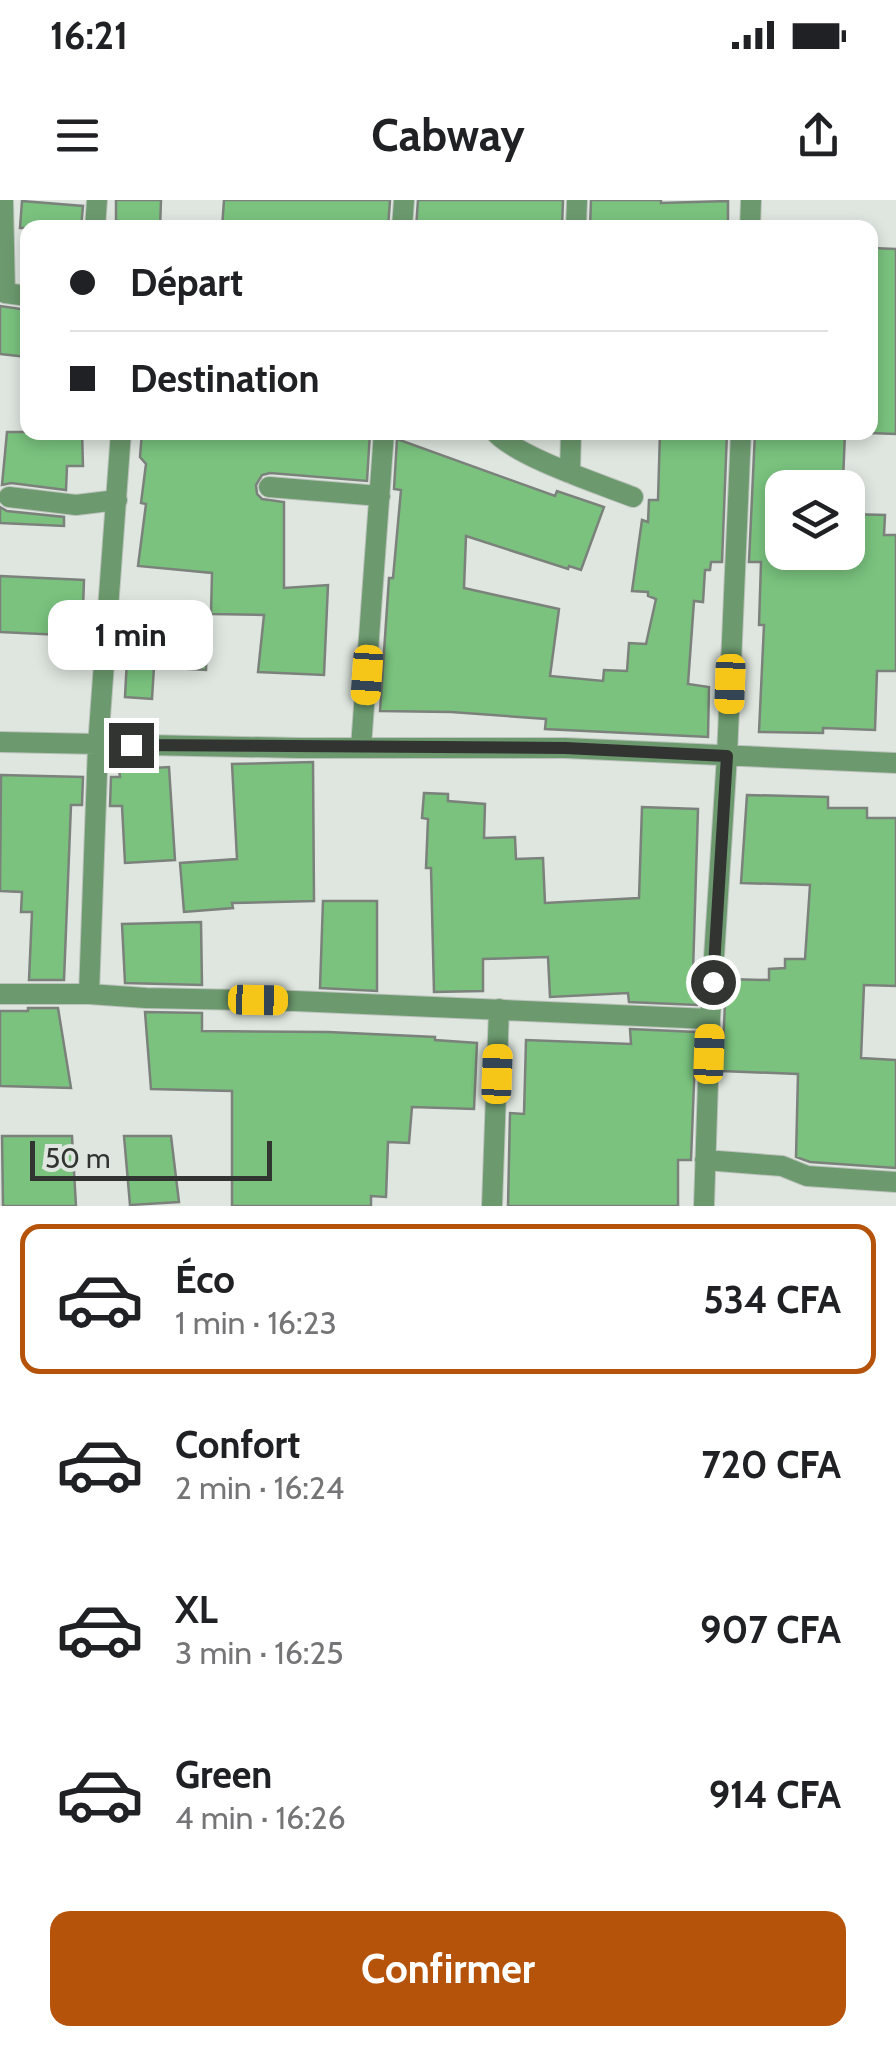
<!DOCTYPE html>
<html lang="fr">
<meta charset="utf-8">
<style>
:root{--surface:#fff;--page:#f6f6f6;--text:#202124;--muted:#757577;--line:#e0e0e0;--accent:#b45309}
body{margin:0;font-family:Cabin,sans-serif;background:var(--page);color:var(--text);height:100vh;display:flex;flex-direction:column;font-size:38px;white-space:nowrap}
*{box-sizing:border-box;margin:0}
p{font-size:32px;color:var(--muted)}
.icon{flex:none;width:55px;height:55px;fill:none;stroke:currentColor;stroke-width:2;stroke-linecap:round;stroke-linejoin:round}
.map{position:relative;height:1006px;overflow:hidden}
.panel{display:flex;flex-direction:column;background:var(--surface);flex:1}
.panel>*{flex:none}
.guide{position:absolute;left:20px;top:20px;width:858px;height:220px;border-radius:20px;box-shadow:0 5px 15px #0003;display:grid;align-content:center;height:220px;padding:0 50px;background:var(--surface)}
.buttons{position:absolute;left:765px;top:270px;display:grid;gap:20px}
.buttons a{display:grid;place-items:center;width:100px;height:100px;border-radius:20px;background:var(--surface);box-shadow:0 5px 15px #0003;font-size:50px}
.scale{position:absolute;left:30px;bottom:25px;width:242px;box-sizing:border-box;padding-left:10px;border:5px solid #313431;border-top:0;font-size:28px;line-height:35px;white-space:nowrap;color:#313431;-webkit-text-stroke:8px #dfe6df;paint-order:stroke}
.end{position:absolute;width:45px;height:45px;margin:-22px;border:12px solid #313431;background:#fff;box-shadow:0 0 0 5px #fff}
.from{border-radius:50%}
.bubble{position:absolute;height:70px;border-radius:20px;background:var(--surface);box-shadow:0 5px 15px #0003;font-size:32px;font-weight:700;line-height:70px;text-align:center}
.car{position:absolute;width:30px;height:60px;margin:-30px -15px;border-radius:12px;box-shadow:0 0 8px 2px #0007;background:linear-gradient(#f5c518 24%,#345 0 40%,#f5c518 0 76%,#345 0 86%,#f5c518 0)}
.guide b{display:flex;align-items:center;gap:35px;height:95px;font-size:38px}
.guide b+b{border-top:2px solid var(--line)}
.guide i{width:25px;height:25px;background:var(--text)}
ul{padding:18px 0 0;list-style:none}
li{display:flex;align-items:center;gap:30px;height:150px;margin:0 20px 15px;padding:0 30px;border:5px solid transparent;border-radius:20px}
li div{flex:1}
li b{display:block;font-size:38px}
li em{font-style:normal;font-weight:700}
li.current{border-color:var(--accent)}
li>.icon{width:90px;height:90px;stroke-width:1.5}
.action{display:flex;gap:20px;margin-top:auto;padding:20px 50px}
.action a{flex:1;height:115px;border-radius:20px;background:var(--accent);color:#fff;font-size:40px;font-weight:700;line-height:115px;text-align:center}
.status{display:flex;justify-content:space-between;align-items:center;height:70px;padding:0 50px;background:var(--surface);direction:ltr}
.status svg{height:28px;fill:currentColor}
header{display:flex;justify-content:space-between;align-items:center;height:130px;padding:0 50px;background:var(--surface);font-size:45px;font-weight:700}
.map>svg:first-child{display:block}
.building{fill:#7ac27e;stroke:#7b817b;stroke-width:2.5}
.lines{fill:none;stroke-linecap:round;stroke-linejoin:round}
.street-casing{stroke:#bcc2bc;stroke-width:22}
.street{stroke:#6c9a6e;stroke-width:20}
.route{stroke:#313431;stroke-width:12}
</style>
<div class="status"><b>16:21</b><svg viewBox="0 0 49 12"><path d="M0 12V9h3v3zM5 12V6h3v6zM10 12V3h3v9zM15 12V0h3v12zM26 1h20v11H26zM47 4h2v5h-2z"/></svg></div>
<header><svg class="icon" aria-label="menu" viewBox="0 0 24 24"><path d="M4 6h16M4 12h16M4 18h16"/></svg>Cabway<svg class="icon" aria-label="share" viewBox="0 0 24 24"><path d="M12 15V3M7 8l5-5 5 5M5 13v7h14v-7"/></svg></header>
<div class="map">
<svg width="896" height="1006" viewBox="0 0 896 1006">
<rect width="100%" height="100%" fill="#dfe6df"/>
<path class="building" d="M 116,0 L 161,0 L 160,28 L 116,28 Z
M 224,0 L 390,0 L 388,28 L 222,28 Z
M 418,0 L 563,0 L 562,28 L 416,28 Z
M 591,0 L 661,0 L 661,3 L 728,1 L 728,28 L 590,28 Z
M 22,1 L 83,6 L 81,28 L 20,28 Z
M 872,48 L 896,49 L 896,234 L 870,233 Z
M 0,106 L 28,110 L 28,157 L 0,154 Z
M 7,232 L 82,232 L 83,266 L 67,266 L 66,290 L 11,283 L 2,285 Z
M 142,232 L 370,232 L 367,281 L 270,273 L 262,275 L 256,285 L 257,294 L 262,299 L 284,302 L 284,388 L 328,385 L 324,475 L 258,472 L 264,415 L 211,414 L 212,373 L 138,366 L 146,304 L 141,303 L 146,264 L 140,257 Z
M 660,232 L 727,232 L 722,362 L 711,362 L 710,370 L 705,370 L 703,402 L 694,401 L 688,484 L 709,487 L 708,537 L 545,529 L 546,519 L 451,512 L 380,511 L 389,378 L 393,378 L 401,290 L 394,289 L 397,239 L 555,296 L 557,291 L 604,307 L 581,370 L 569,366 L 568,369 L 466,336 L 464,388 L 559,409 L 550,476 L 603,481 L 604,470 L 627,471 L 629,443 L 646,444 L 656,399 L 648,396 L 648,392 L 632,391 L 642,320 L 648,322 L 649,300 L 658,300 Z
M 755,232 L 845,232 L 843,282 L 782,281 L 782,352 L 848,352 L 848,314 L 885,315 L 884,335 L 896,335 L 896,471 L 877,471 L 875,530 L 823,528 L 823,533 L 759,532 L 764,425 L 759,425 L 761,362 L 749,362 Z
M 0,307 L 7,311 L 64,317 L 64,326 L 0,323 Z
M 0,376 L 84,380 L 82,436 L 0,432 Z
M 128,440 L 207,445 L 206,470 L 154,467 L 152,499 L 125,497 Z
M 313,562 L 314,701 L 232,703 L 233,708 L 184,712 L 180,663 L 237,659 L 232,564 Z
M 169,567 L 175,660 L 125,663 L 122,606 L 110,606 L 111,577 L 120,577 L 119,570 Z
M 1,575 L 83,577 L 82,605 L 71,605 L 64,780 L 29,780 L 32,712 L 21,712 L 22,692 L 0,691 Z
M 424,593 L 448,594 L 448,601 L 485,604 L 484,638 L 515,637 L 516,659 L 543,658 L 545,703 L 639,698 L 642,607 L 698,609 L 693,772 L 699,772 L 697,805 L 629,802 L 628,793 L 550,797 L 548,757 L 483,759 L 483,791 L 434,792 L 431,668 L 426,668 L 428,619 L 422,618 Z
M 747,595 L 828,597 L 828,608 L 867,608 L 867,618 L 896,618 L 896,786 L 864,785 L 861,858 L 896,860 L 896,968 L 810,962 L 796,957 L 798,874 L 722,871 L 726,779 L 769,780 L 769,769 L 785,768 L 785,759 L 805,759 L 810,685 L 741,683 Z
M 323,701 L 377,701 L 377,791 L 320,788 Z
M 201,722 L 202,785 L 125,783 L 122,724 Z
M 28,808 L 58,808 L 71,888 L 0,886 L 0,811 L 28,811 Z
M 145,812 L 202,813 L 202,831 L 328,832 L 435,837 L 435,840 L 477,843 L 474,909 L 412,907 L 409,943 L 388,942 L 386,997 L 371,996 L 371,1006 L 232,1006 L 232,891 L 151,889 Z
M 630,829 L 696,832 L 691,960 L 678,960 L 678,1006 L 508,1006 L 510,913 L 524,914 L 526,840 L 631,844 Z
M 2,936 L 72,936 L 76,1006 L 3,1006 Z
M 124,936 L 171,936 L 179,1002 L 130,1005 Z"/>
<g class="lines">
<defs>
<path id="street" d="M 3,0 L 5,93 L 28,96
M 95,28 L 97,0
M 402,28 L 404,0
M 576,28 L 577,0
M 750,28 L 751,0
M 495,232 C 517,257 600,284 633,297
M 570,273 L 571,232
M 269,287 L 380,296
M 9,297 L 76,305 L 117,300
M 0,542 L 299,548 L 565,548 L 896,563
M 361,547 L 384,232
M 0,794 L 89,794 L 146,798 L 295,801 L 710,819
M 89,794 L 98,545 L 121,232
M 705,960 L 782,966 L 807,976 L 896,982
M 492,1006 L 499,809
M 704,1006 L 710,819 L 727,556 L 741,232"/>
</defs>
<use href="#street" class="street-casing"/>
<use href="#street" class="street"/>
</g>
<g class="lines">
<path class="route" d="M 131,545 L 565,548 L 727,556 L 713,782"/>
</g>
</svg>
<div class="buttons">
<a><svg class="icon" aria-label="layers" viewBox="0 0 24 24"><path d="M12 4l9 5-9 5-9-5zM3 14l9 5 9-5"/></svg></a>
</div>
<div class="scale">50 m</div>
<i class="end from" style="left:713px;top:782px"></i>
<i class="end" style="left:131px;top:545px"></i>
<div class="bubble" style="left:48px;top:400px;width:165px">1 min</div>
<i class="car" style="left:367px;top:475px;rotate:184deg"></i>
<i class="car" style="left:730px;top:484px;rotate:182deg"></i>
<i class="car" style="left:258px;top:800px;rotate:91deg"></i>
<i class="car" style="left:709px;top:854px;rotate:2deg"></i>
<i class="car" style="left:497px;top:874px;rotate:2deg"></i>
<div class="guide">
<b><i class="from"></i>Départ</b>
<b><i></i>Destination</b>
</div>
</div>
<section class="panel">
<ul>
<li class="current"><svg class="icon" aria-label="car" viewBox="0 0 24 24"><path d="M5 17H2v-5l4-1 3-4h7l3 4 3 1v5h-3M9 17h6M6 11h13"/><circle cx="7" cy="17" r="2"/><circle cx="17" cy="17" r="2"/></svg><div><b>Éco</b><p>1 min · 16:23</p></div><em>534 CFA</em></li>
<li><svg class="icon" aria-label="car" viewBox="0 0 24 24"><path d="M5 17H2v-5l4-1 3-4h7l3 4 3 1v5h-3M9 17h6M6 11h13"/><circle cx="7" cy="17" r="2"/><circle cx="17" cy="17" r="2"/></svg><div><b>Confort</b><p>2 min · 16:24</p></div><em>720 CFA</em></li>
<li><svg class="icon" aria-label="car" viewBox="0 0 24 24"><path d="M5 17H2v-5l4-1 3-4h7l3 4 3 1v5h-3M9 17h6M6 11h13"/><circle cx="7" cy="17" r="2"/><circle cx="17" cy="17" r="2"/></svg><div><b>XL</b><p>3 min · 16:25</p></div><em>907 CFA</em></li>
<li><svg class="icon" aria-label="car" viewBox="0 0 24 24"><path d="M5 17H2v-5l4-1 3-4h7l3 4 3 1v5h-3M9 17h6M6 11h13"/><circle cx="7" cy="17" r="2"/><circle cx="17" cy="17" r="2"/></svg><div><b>Green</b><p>4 min · 16:26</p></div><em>914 CFA</em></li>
</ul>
<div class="action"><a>Confirmer</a></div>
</section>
